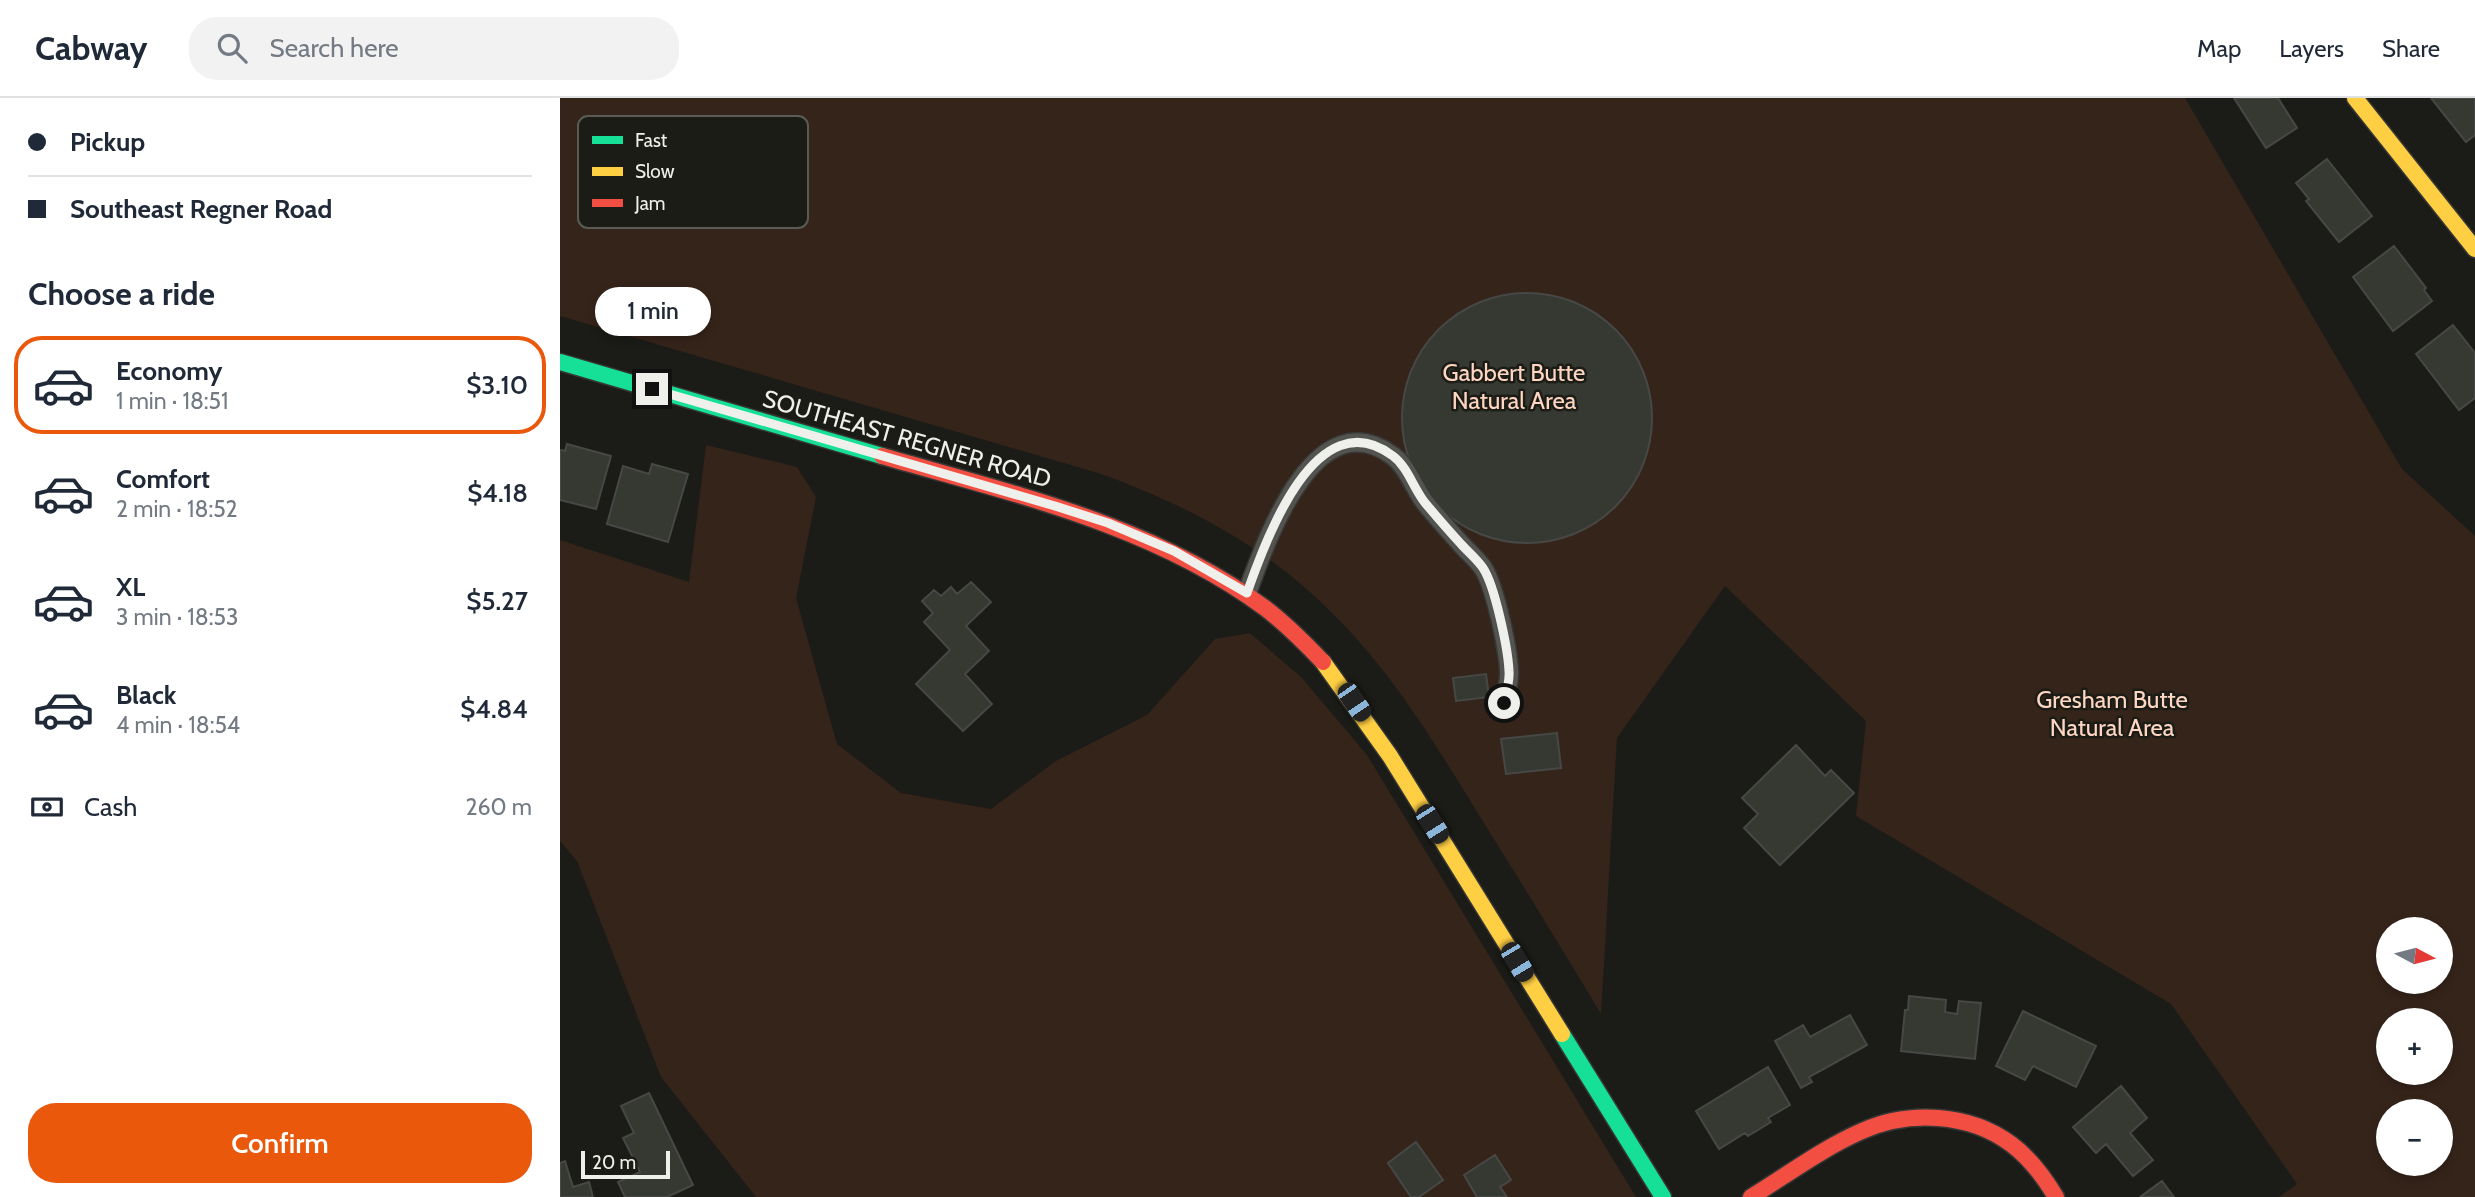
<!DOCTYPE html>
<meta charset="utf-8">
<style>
:root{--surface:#fff;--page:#f2f2f3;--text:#1f2937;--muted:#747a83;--line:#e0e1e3;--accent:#ea580c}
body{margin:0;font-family:Cabin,sans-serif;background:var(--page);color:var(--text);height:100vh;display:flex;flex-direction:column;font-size:26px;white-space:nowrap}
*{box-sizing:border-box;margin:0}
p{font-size:23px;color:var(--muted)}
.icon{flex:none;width:38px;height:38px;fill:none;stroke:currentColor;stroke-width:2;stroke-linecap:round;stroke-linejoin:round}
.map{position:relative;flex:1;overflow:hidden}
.drawer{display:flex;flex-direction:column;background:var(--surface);width:560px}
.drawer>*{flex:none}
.banner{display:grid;align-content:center;height:154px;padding:0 28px;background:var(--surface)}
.needle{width:46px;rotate:97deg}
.buttons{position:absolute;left:1816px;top:819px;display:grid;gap:14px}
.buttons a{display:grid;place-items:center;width:77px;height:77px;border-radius:50%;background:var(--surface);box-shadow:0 4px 10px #0003;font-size:35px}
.scale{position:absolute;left:21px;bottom:18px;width:89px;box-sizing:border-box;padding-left:7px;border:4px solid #efefeb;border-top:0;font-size:19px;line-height:24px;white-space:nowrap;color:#efefeb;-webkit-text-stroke:5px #1c1c16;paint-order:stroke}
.end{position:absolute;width:32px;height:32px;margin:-16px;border:9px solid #efefeb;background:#111;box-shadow:0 0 0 4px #111}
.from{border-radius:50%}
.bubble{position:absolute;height:49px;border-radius:24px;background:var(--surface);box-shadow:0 4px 10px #0003;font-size:23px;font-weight:600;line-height:49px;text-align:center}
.car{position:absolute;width:21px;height:42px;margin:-21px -10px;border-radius:9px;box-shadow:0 0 5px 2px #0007;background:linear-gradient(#222 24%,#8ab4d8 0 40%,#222 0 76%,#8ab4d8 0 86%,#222 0)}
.banner b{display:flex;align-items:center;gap:24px;height:66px;font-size:26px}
.banner b+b{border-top:2px solid var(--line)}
.banner i{width:18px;height:18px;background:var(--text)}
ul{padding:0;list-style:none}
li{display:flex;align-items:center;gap:21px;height:98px;margin:0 14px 10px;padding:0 14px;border:4px solid transparent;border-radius:28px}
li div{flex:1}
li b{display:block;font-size:26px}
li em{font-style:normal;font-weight:600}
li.selected{border-color:var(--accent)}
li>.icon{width:63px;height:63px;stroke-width:1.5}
h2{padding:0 28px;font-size:32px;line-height:84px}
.pay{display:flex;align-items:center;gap:18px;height:77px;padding:0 28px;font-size:26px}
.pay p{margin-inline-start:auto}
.cta{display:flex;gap:14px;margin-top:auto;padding:14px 28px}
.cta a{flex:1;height:80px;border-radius:28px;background:var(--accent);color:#fff;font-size:28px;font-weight:600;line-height:80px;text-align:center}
header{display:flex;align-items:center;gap:42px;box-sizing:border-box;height:98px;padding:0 35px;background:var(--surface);border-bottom:2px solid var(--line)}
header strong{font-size:33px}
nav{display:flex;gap:38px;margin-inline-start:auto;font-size:24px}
.search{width:490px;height:63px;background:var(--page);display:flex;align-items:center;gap:18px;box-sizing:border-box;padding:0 24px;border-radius:28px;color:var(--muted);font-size:26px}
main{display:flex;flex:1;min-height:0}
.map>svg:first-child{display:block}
.green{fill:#35241a;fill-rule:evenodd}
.building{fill:#353932;stroke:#474845;stroke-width:2}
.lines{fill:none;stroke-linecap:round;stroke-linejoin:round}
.lane-casing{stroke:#373735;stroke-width:21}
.fast-casing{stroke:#373735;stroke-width:19}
.slow-casing{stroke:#373735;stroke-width:19}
.jam-casing{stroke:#373735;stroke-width:19}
.lane{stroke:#535350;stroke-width:18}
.fast{stroke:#16e098;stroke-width:16}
.slow{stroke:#ffcf43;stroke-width:16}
.jam{stroke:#f24e42;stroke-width:16}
.route{stroke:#efefeb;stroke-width:9}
.labels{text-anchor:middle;stroke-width:5;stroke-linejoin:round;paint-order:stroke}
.park-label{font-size:24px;fill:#fed6c2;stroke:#1c1c16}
.street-label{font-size:24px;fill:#efefeb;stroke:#1c1c16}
.key{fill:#1c1c16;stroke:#5b5b56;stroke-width:2}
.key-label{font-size:19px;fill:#efefeb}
</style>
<header>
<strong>Cabway</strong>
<div class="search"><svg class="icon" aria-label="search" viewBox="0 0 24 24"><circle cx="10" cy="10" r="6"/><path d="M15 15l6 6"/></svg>Search here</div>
<nav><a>Map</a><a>Layers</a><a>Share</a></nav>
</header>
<main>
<section class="drawer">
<div class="banner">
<b><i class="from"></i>Pickup</b>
<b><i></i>Southeast Regner Road</b>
</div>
<h2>Choose a ride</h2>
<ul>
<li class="selected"><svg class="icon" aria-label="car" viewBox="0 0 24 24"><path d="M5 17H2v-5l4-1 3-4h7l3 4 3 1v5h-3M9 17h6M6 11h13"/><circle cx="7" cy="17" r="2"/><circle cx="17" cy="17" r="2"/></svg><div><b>Economy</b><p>1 min · 18:51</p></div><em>$3.10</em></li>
<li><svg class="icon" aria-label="car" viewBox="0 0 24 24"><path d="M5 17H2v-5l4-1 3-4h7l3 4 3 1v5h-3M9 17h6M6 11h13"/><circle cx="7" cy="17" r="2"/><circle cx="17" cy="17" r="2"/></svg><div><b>Comfort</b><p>2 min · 18:52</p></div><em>$4.18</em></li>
<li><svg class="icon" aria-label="car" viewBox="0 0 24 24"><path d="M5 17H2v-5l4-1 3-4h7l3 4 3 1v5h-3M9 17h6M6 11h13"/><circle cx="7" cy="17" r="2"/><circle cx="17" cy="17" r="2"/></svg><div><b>XL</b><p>3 min · 18:53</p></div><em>$5.27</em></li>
<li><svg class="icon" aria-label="car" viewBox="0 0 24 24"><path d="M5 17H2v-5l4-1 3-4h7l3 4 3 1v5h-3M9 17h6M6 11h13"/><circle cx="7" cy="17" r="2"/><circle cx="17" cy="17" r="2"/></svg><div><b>Black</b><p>4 min · 18:54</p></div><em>$4.84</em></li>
</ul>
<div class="pay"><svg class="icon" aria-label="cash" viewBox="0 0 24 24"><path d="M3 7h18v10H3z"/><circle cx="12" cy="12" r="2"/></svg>Cash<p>260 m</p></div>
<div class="cta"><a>Confirm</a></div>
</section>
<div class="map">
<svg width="1915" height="1099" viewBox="0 0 1915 1099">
<rect width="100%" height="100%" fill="#1b1b17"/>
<path class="green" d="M 0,0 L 1625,0 L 1842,371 L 1915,438 L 1915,1099 L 1719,1099 L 1737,1086 L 1611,906 L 1296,718 L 1306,623 L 1165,488 L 1057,640 L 1041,916 C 1001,849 960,783 919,717 C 874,644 831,572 769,512 C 705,448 623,405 538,375 L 0,218 ZM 1829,831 L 1881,831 L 1881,884 L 1829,884 ZM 1829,922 L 1881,922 L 1881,975 L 1829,975 ZM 1829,1013 L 1881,1013 L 1881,1066 L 1829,1066 Z
M 146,347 L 237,369 L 256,399 L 236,500 L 277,646 L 341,695 L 431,711 L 496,663 L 587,617 L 655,541 L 690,535 L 742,580 L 807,657 L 1076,1099 L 196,1099 L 101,979 L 17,763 L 0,743 L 0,442 L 129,484 Z"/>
<path class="building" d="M 1674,0 L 1718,0 L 1737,30 L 1706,50 Z
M 1871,0 L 1915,0 L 1915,37 L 1906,44 Z
M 1767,61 L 1812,118 L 1779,144 L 1746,103 L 1749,101 L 1736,85 Z
M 1834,148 L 1866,190 L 1864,192 L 1872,203 L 1833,233 L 1793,179 Z
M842 320a125 125 0 1 1 250 0a125 125 0 1 1-250 0Z
M 1893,227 L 1915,255 L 1915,300 L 1899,312 L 1856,256 Z
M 7,346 L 51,358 L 36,411 L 0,402 L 0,352 L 5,353 Z
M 92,366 L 128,376 L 108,444 L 47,426 L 63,368 L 89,376 Z
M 411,484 L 431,504 L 406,528 L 429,553 L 405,576 L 432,606 L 403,633 L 356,586 L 390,552 L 364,524 L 373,515 L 362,503 L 374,492 L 381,498 L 391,489 L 397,496 Z
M 926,576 L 929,599 L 896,603 L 893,580 Z
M 997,635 L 1001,670 L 946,676 L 941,641 Z
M 1236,647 L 1265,678 L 1271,672 L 1294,695 L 1220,767 L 1184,730 L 1198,716 L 1182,700 Z
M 1349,898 L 1386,902 L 1385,914 L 1397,916 L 1399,903 L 1421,905 L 1415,961 L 1341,953 L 1345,912 L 1348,912 Z
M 1463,913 L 1536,948 L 1516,989 L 1473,968 L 1465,982 L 1436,968 Z
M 1290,917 L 1307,947 L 1249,979 L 1252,984 L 1241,990 L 1215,943 L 1243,927 L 1250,939 Z
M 1208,969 L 1230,1007 L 1208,1020 L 1211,1024 L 1188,1038 L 1185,1035 L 1159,1051 L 1136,1013 Z
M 1561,988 L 1587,1020 L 1570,1035 L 1593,1062 L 1573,1078 L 1546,1046 L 1536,1055 L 1513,1029 Z
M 89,995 L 133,1087 L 107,1099 L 65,1099 L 58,1084 L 80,1074 L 63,1040 L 74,1035 L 61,1008 Z
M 856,1044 L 883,1082 L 859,1099 L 851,1099 L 828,1065 Z
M 935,1057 L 951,1082 L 940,1089 L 947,1099 L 917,1099 L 904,1077 Z
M 5,1063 L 13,1089 L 29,1084 L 33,1099 L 0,1099 L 0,1065 Z
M 1602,1083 L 1614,1099 L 1580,1099 Z"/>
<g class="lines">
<defs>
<path id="lane" d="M 687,495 C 706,443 755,300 833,358 C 848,369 854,391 866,406 C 877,419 889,433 901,446 C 908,454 917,461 923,470 C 935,488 948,551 949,573 C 950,583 946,595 944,605"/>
<path id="fast" d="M 0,264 L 322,358
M 1002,936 L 1103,1099"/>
<path id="slow" d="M 1795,0 L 1915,151
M 763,564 L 830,658 L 1002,936"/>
<path id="jam" d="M 322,358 C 454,396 593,427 705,510 C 726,526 745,545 763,564
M 1191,1099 C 1227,1077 1263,1050 1302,1033 C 1349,1012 1409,1015 1451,1046 C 1470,1060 1484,1079 1496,1099"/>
</defs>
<use href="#lane" class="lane-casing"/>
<use href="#fast" class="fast-casing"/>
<use href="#slow" class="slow-casing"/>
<use href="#jam" class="jam-casing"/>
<use href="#lane" class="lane"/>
<use href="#fast" class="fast"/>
<use href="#slow" class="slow"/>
<use href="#jam" class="jam"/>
</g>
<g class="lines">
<path class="route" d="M 92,291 L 495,408 L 548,425 L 614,453 L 687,495 C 705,443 756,300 833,358 C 848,369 854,392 866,406 C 877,419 889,433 901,446 C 908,454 917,461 923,470 C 935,488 948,551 949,573 C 950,583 946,595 944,605"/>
</g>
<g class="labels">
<g class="park-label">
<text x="954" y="283">Gabbert Butte<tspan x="954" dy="28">Natural Area</tspan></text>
<text x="1552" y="610">Gresham Butte<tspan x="1552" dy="28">Natural Area</tspan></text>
</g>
<g class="street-label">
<text transform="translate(347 341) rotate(16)" y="8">SOUTHEAST REGNER ROAD</text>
</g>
</g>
<rect x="18" y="18" width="230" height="112" rx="10" class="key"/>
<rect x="32" y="38" width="31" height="8" fill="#16e098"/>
<rect x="32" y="69" width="31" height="9" fill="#ffcf43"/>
<rect x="32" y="101" width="31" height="8" fill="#f24e42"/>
<g class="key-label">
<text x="75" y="49">Fast</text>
<text x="75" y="80">Slow</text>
<text x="75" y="112">Jam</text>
</g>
</svg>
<div class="buttons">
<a><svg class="needle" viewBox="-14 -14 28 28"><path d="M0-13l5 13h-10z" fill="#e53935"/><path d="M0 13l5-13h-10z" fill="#747a83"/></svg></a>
<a>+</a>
<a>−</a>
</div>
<div class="scale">20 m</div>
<i class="end from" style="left:944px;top:605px"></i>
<i class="end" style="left:92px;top:291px"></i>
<div class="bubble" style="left:35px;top:189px;width:116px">1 min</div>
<i class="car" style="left:794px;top:604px;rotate:146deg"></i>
<i class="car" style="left:872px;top:726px;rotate:148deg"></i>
<i class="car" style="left:957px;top:864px;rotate:149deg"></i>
</div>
</main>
